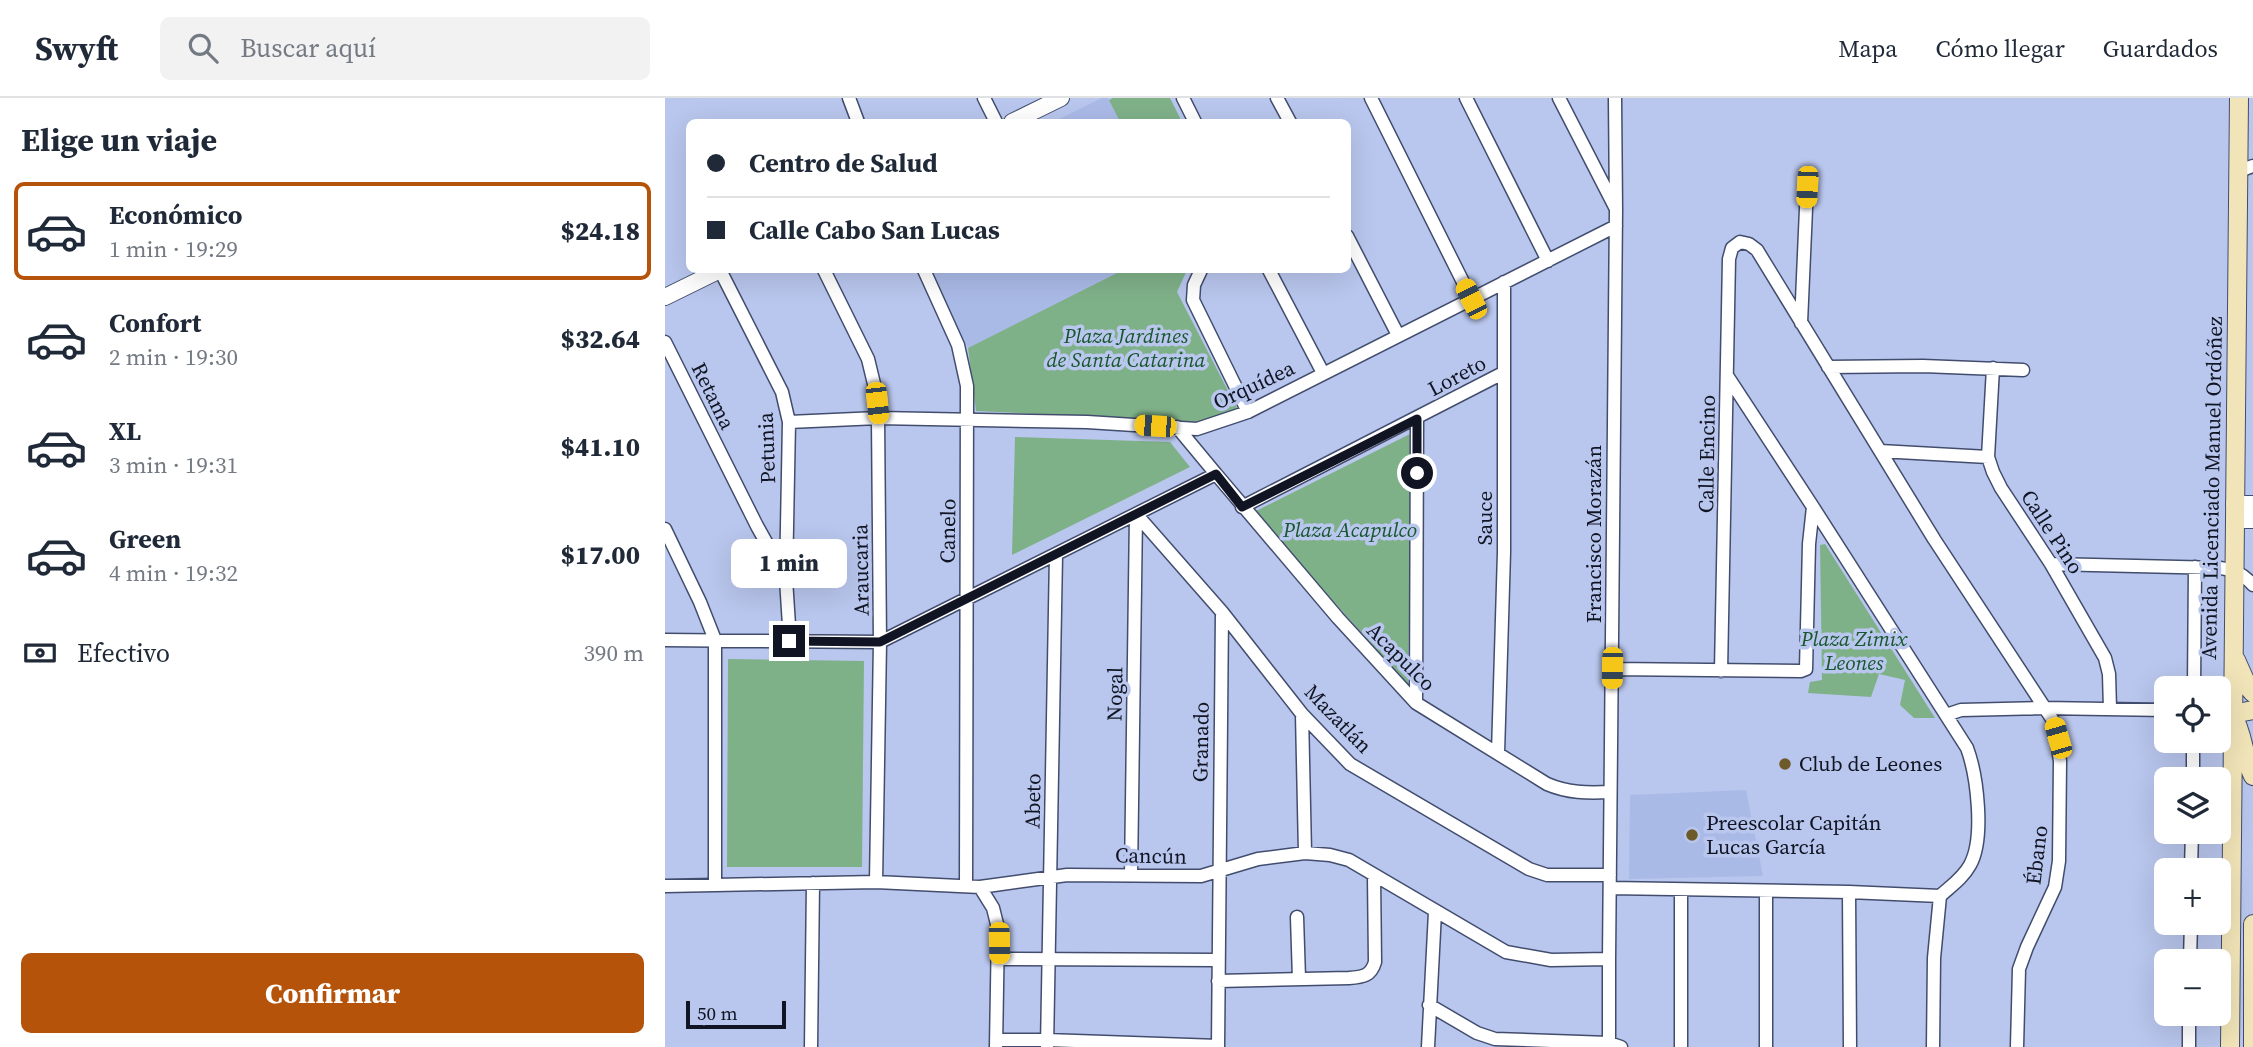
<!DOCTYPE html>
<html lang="es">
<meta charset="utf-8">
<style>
:root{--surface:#fff;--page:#f2f2f3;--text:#1f2937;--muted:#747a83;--line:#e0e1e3;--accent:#b45309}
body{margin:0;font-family:"Source Serif 4",serif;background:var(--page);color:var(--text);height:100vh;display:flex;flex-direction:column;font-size:26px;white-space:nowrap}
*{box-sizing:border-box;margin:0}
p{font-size:23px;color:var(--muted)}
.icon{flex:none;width:38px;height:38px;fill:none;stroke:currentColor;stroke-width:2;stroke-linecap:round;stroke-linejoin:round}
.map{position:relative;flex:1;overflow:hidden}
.details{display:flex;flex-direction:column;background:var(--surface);width:665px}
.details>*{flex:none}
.top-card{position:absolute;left:21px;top:21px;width:665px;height:154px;border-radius:10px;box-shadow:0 7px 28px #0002;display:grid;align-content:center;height:154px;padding:0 21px;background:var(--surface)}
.buttons{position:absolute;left:1489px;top:578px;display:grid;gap:14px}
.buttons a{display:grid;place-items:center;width:77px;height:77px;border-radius:10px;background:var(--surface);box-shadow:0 7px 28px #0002;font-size:35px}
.scale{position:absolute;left:21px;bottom:18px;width:100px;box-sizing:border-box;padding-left:7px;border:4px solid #111523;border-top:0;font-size:19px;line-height:24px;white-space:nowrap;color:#111523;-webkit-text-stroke:5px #b9c6ed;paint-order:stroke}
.end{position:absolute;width:32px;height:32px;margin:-16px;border:9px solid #111523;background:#fff;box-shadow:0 0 0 4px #fff}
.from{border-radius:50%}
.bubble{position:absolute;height:49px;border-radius:10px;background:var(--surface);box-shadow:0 7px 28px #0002;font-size:23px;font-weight:800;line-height:49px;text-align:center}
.car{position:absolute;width:21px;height:42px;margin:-21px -10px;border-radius:9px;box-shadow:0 0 5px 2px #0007;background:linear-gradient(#f5c518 24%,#345 0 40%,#f5c518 0 76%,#345 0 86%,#f5c518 0)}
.top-card b{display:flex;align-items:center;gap:24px;height:66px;font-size:26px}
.top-card b+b{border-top:2px solid var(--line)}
.top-card i{width:18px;height:18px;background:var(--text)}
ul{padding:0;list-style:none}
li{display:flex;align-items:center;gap:21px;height:98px;margin:0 14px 10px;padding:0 7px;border:4px solid transparent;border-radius:10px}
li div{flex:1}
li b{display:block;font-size:26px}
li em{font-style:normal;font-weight:800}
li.current{border-color:var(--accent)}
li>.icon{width:63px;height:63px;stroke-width:1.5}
h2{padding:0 21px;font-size:32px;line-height:84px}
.pay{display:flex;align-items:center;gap:18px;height:77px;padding:0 21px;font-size:26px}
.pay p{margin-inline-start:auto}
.cta{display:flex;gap:14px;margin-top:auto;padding:14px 21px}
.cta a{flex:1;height:80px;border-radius:10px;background:var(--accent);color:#fff;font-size:28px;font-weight:800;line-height:80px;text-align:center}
header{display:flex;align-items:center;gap:42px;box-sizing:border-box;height:98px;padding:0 35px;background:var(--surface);border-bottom:2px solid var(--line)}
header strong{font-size:33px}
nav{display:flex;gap:38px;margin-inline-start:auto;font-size:24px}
.search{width:490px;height:63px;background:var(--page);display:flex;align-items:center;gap:18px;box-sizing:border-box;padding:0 24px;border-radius:10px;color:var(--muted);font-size:26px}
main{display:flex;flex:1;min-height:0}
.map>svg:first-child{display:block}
.built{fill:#aabae7}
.green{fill:#7fb189}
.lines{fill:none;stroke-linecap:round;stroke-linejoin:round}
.minor-casing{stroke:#424d6e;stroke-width:15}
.tertiary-casing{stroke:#424d6e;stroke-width:18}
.secondary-casing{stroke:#424d6e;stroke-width:20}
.minor{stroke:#fff;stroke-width:12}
.tertiary{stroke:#fff;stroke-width:16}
.secondary{stroke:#f1e4b8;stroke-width:18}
.route{stroke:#111523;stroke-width:9}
.poi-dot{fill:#6c5a28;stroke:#b9c6ed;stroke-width:2.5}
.labels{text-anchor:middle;stroke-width:7;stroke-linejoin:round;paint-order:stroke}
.park-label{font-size:21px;font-style:italic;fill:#18562c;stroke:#b9c6ed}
.street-label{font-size:21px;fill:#111523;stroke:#b9c6ed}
.poi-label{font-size:21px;fill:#111523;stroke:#b9c6ed;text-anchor:start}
</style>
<header>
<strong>Swyft</strong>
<div class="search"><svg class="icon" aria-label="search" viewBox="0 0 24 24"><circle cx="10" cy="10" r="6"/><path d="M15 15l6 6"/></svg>Buscar aquí</div>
<nav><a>Mapa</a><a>Cómo llegar</a><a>Guardados</a></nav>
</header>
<main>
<section class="details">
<h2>Elige un viaje</h2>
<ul>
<li class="current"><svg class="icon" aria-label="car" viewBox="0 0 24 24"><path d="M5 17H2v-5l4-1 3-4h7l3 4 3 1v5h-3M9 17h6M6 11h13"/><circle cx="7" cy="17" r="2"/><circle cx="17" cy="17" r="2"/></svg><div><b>Económico</b><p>1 min · 19:29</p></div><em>$24.18</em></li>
<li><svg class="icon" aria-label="car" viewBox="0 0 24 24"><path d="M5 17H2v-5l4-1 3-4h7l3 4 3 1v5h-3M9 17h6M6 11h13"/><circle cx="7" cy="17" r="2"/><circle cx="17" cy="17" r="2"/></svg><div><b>Confort</b><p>2 min · 19:30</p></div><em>$32.64</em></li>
<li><svg class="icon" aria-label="car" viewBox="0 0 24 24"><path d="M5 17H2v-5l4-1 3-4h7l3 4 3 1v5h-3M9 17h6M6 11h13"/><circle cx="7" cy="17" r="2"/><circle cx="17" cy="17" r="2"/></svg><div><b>XL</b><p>3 min · 19:31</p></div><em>$41.10</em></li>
<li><svg class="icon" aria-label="car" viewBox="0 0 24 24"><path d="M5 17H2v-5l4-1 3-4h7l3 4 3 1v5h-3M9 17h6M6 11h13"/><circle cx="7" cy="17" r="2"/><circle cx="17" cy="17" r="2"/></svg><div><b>Green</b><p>4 min · 19:32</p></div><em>$17.00</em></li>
</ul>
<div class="pay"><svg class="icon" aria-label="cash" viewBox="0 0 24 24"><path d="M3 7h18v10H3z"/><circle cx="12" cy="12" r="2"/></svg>Efectivo<p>390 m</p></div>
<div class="cta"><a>Confirmar</a></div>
</section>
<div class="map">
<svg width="1588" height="949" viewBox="0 0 1588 949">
<rect width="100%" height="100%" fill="#b9c6ed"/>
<path class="built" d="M 437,0 L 443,0 L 455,24 L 388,24 Z
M 265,172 L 458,172 L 303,250 Z
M 1081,692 L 1098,778 L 964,781 L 965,697 Z"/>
<path class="green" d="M 448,0 L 505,0 L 517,24 L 455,24 L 444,2 Z
M 458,172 L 522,172 L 512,194 L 573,312 L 533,324 L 311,313 L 303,250 Z
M 747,335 L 743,587 L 589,414 Z
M 350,339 L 505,344 L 525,369 L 347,457 Z
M 1160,446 L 1270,620 L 1249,620 L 1235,607 L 1240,582 L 1214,576 L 1206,599 L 1143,595 L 1145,584 L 1157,582 L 1155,447 Z
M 63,561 L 199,563 L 197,769 L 62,769 Z"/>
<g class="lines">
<defs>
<path id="minor" d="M 184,0 L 193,24
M 319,0 L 331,24
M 518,0 L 530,24
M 612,0 L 625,24
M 706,0 L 806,200
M 801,0 L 883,163
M 894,0 L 950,109
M 950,0 L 951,112 L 944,861 L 944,945 L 956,949
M 1574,73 L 1588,68
M 682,138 L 733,237
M 55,172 L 117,294 L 124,324 L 121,481 L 125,543
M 159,172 L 203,261 L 210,290 L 213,320 L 215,544 L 211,784
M 259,172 L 293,247 L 302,288 L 301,788
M 536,172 L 529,187 L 528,202 L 583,314
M 604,172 L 658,275
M 1136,225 L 1142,88
M 0,244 L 92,428 L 121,480
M 1163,269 L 1258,268 L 1358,272
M 1328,270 L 1323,359 L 1328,374 L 1336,390 L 1386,466 L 1440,560 L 1444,576 L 1445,611
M 124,324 L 213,320 L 422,324 L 532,331 L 583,314 L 951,128
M 1215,353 L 1323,359
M 551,376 L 673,520 L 751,605 L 882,686 C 903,695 922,695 945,694
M 577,409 L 838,275
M 471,416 L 557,514 L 637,616 L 685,666 L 864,771 L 882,777 L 945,777
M 0,431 L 35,504 L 50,542 L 50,786
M 1386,466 L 1555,470 C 1570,472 1578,476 1588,487
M 0,542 L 215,544 L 551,376 L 512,329
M 947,571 L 1136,573 L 1141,571 L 1144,446 L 1148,409
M 1056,573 L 1064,161 L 1067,150 L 1075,144 L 1084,146 L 1092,152 L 1269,441 L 1389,624 L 1395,663 L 1394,763 L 1390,789 L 1362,849 L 1354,871 L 1352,949
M 1529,590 L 1530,469
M 751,605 L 752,321
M 637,616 L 640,755
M 1281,617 L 1296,612 L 1378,610 L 1502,612
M 833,655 L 839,454 L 839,184
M 1528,681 L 1528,642
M 1526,772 L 1527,733
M 466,777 L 471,416
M 0,788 L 211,784 L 315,789 L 402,777 L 536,778 L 593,761 L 640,755 L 665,757 L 684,762 L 841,854 L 886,862 L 944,861
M 315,789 L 328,810 L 333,830 L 331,949
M 945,790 L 1184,794 L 1275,798 C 1286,788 1298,780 1305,767 C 1320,740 1312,677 1302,650 L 1148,409 L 1063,279
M 1184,794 L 1185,949
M 632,819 L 634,881
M 334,861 L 553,862
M 1525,863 L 1526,824
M 553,883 L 684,880 C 698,879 706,878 710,864 L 709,778
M 764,907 L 812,935 L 830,941 L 944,945
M 331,942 L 382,942 L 553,948
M 146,949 L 148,785
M 382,949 L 391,457
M 553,949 L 557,514
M 763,949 L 770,814
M 1016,949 L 1016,792
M 1101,949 L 1101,794
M 1268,949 L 1269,860 L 1275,798
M 1524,949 L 1524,915"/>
<path id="tertiary" d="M 347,24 L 396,0
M 0,199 L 55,172
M 1569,406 L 1588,406
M 1569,422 L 1588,422"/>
<path id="secondary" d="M 1571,562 L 1583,589 L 1588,595
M 1588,612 L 1567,616 C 1579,636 1578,658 1588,678
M 1565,949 L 1574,0
M 1588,949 L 1588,826"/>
</defs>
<use href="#minor" class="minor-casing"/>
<use href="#tertiary" class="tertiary-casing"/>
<use href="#secondary" class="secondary-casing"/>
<use href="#minor" class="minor"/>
<use href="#tertiary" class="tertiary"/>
<use href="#secondary" class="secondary"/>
</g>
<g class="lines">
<path class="route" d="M 124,543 L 215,544 L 551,376 L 577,409 L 752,321 L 752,375"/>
</g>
<g class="poi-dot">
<circle cx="1120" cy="666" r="7"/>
<circle cx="1027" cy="737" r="7"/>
</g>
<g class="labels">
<g class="park-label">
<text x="461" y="245">Plaza Jardines<tspan x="461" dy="24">de Santa Catarina</tspan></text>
<text x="685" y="439">Plaza Acapulco</text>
<text x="1189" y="548">Plaza Zimix<tspan x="1189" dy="24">Leones</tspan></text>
</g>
<g class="street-label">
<text transform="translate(792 278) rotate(-28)" y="7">Loreto</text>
<text transform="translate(589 287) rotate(-25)" y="7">Orquídea</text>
<text transform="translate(48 298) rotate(64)" y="7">Retama</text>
<text transform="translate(102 350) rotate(-92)" y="7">Petunia</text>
<text transform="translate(1042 356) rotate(-89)" y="7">Calle Encino</text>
<text transform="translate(1547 390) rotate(-89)" y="7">Avenida Licenciado Manuel Ordóñez</text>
<text transform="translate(820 420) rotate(-90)" y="7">Sauce</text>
<text transform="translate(283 433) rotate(-89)" y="7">Canelo</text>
<text transform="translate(1387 434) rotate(57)" y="7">Calle Pino</text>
<text transform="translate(929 436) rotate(-90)" y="7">Francisco Morazán</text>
<text transform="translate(196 472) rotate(-91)" y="7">Araucaria</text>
<text transform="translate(736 559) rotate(45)" y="7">Acapulco</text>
<text transform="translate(450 596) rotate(-89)" y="7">Nogal</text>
<text transform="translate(673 621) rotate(46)" y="7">Mazatlán</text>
<text transform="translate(536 644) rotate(-89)" y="7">Granado</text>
<text transform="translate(368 703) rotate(-89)" y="7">Abeto</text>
<text transform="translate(1372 757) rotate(-83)" y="7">Ébano</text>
<text transform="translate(486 758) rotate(1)" y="7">Cancún</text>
</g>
<g class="poi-label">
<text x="1134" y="673">Club de Leones</text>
<text x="1041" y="732">Preescolar Capitán<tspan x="1041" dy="24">Lucas García</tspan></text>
</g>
</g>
</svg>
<div class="buttons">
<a><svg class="icon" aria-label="locate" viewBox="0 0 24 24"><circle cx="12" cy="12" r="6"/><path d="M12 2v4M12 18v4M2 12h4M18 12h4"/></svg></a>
<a><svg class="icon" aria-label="layers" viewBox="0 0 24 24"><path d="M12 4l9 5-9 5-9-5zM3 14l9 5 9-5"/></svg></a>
<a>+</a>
<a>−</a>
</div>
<div class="scale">50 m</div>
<i class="end from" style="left:752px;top:375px"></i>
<i class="end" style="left:124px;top:543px"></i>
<div class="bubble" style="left:66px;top:441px;width:116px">1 min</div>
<i class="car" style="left:1142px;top:89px;rotate:183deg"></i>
<i class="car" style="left:806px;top:201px;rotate:333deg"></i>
<i class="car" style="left:212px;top:305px;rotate:174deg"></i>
<i class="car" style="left:490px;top:328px;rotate:274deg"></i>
<i class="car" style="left:947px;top:570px;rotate:181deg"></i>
<i class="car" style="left:1393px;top:640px;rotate:344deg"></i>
<i class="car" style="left:334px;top:845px;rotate:179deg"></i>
<div class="top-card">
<b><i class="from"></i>Centro de Salud</b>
<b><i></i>Calle Cabo San Lucas</b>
</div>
</div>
</main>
